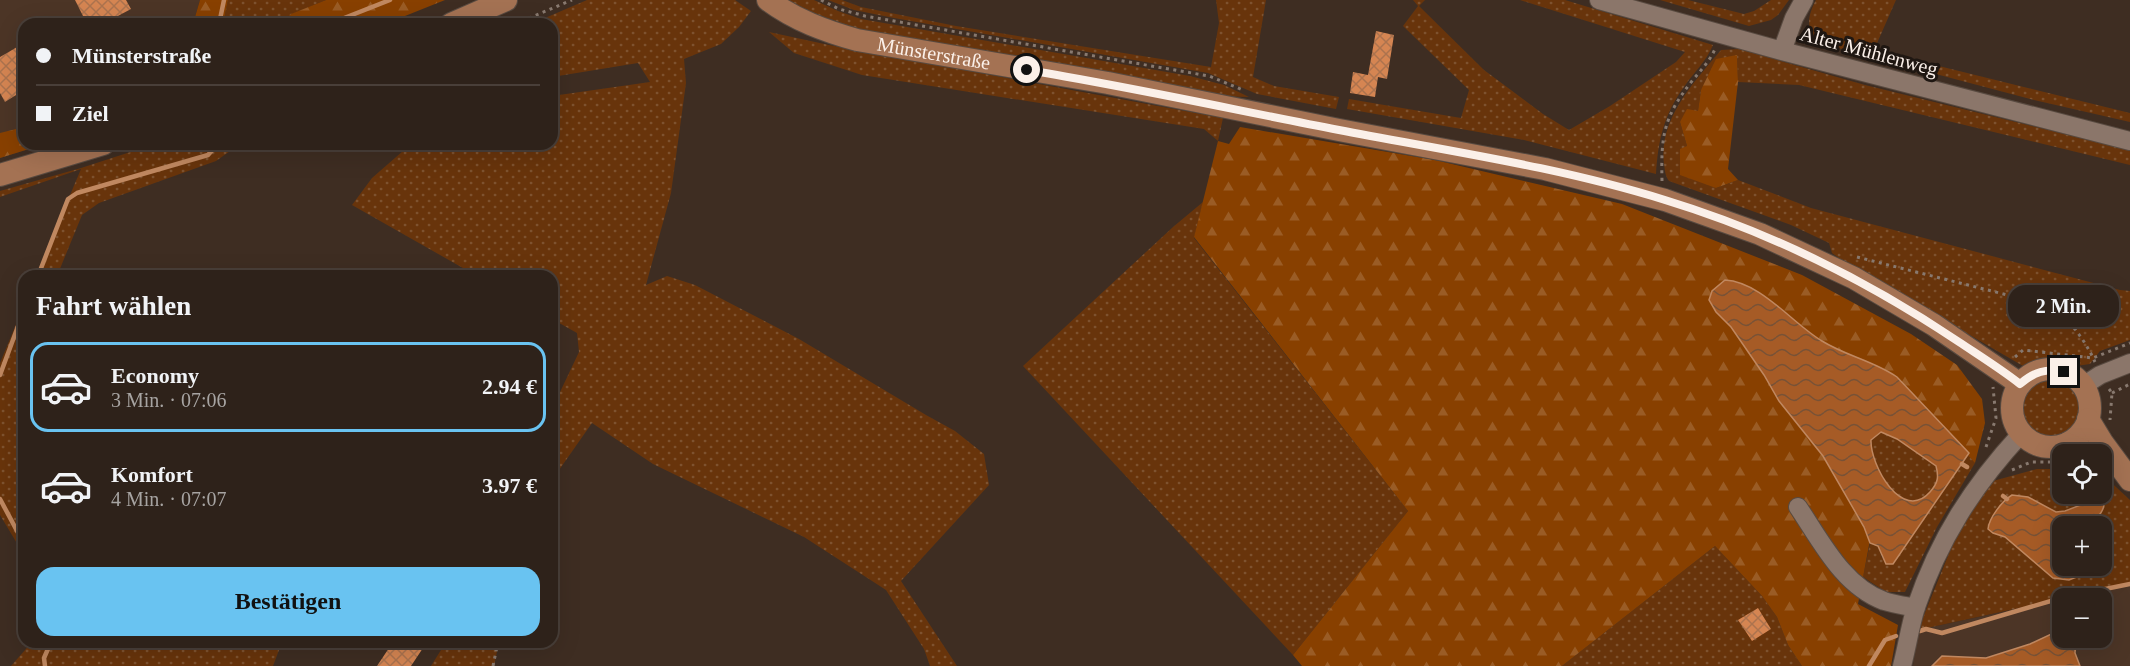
<!DOCTYPE html>
<html lang="de">
<meta charset="utf-8">
<style>
:root{--surface:#2e221a;--page:#3a2f27;--text:#f1f3f6;--muted:#a7a4a2;--line:#493f39;--accent:#69c3f1}
body{margin:0;font-family:Georgia,serif;background:var(--page);color:var(--text);height:100vh;display:flex;flex-direction:column;font-size:22px;white-space:nowrap}
*{box-sizing:border-box;margin:0}
p{font-size:20px;color:var(--muted)}
.icon{flex:none;width:33px;height:33px;fill:none;stroke:currentColor;stroke-width:2;stroke-linecap:round;stroke-linejoin:round}
.map{position:relative;flex:1;overflow:hidden}
.details{position:absolute;left:18px;top:270px;width:540px;height:378px;display:flex;flex-direction:column;background:var(--surface);border-radius:18px;box-shadow:0 6px 24px #0002,0 0 0 2px var(--line)}
.details>*{flex:none}
.top-card{position:absolute;left:18px;top:18px;width:540px;height:132px;border-radius:18px;box-shadow:0 6px 24px #0002,0 0 0 2px var(--line);display:grid;align-content:center;height:132px;padding:0 18px;background:var(--surface)}
.tools{position:absolute;left:2052px;top:444px;display:grid;gap:12px}
.tools a{display:grid;place-items:center;width:60px;height:60px;border-radius:12px;background:var(--surface);box-shadow:0 6px 24px #0002,0 0 0 2px var(--line);font-size:30px}
.end{position:absolute;width:27px;height:27px;margin:-14px;border:8px solid #fbf0e9;background:#111;box-shadow:0 0 0 3px #111}
.from{border-radius:50%}
.bubble{position:absolute;height:42px;border-radius:18px;background:var(--surface);box-shadow:0 6px 24px #0002,0 0 0 2px var(--line);font-size:20px;font-weight:800;line-height:42px;text-align:center}
.top-card b{display:flex;align-items:center;gap:21px;height:57px;font-size:22px}
.top-card b+b{border-top:2px solid var(--line)}
.top-card i{width:15px;height:15px;background:var(--text)}
ul{padding:0;list-style:none}
li{display:flex;align-items:center;gap:18px;height:90px;margin:0 12px 9px;padding:0 6px;border:3px solid transparent;border-radius:18px}
li div{flex:1}
li b{display:block;font-size:22px}
li em{font-style:normal;font-weight:800}
li.selected{border-color:var(--accent)}
li>.icon{width:54px;height:54px;stroke-width:1.5}
h2{padding:0 18px;font-size:27px;line-height:72px}
.cta{display:flex;gap:12px;margin-top:auto;padding:12px 18px}
.cta a{flex:1;height:69px;border-radius:18px;background:var(--accent);color:#111;font-size:24px;font-weight:800;line-height:69px;text-align:center}
.map>svg:first-child{display:block}
.built{fill:#4c3526}
.grass{fill:url(#grass-dots);fill-rule:evenodd}
.forest{fill:url(#forest-firs)}
.water{fill:url(#water-waves);stroke:#c08860;stroke-width:1.5;fill-rule:evenodd}
.lines{fill:none;stroke-linecap:round;stroke-linejoin:round}
.stream{stroke:#c08860;stroke-width:4.5}
.building{fill:url(#building-cross-hatch)}
.minor-casing{stroke:#584a40;stroke-width:20}
.major-casing{stroke:#584a40;stroke-width:24}
.path{stroke:#88796f;stroke-width:3;stroke-dasharray:3 4.5;stroke-linecap:butt}
.minor{stroke:#8b766a;stroke-width:18}
.major{stroke:#a47253;stroke-width:22}
.route{stroke:#fbf0e9;stroke-width:8}
.labels{text-anchor:middle;stroke-width:6;stroke-linejoin:round;paint-order:stroke}
.street-label{font-size:20px;fill:#fbf0e9;stroke:#1f1712}
</style>
<div class="map">
<svg width="2130" height="666" viewBox="0 0 2130 666">
<defs>
<pattern id="grass-dots" width="8" height="8" patternUnits="userSpaceOnUse" patternTransform="scale(1.5)"><rect width="8" height="8" fill="#68340b"/><path d="M2 2h.1M6 6h.1" fill="none" stroke="#7e522f" stroke-width="1.8" stroke-linecap="round"/></pattern>
<pattern id="forest-firs" width="22" height="20" patternUnits="userSpaceOnUse" patternTransform="scale(1.5)"><rect width="22" height="20" fill="#884000"/><path d="M5 1l3.5 6h-7zM16 11l3.5 6h-7z" fill="#9a5c25"/></pattern>
<pattern id="water-waves" width="16" height="10" patternUnits="userSpaceOnUse" patternTransform="scale(1.5)"><rect width="16" height="10" fill="#a65b26"/><path d="M0 5q4-4 8 0t8 0" fill="none" stroke="#785236"/></pattern>
<pattern id="building-cross-hatch" width="8" height="8" patternUnits="userSpaceOnUse" patternTransform="scale(1.5)"><rect width="8" height="8" fill="#d58552"/><path d="M0 0l8 8M0 8l8-8" fill="none" stroke="#ac734e"/></pattern>
</defs>
<rect width="100%" height="100%" fill="#3e2d22"/>
<path class="built" d="M 0,0 L 200,0 L 193,24 L 24,24 L 24,144 L 45,144 L 0,158 Z
M 2130,584 L 2130,666 L 1913,666 L 1918,630 L 2062,599 L 2062,638 L 2102,638 L 2102,598 L 2064,598 Z"/>
<path class="grass" d="M 228,0 L 326,0 L 292,14 L 283,24 L 223,24 Z
M 587,0 L 735,0 L 751,11 L 739,27 L 721,44 L 684,59 L 686,83 L 671,193 L 646,285 L 667,276 L 695,285 L 799,339 L 926,415 L 955,431 L 984,454 L 989,485 L 901,581 L 957,666 L 930,666 L 924,649 L 886,590 L 804,537 L 653,464 L 592,423 L 552,480 L 552,409 L 579,352 L 577,333 L 552,319 L 552,276 L 477,276 L 352,205 L 372,178 L 411,144 L 552,144 L 552,96 L 650,82 L 638,63 L 552,77 L 552,24 L 531,24 Z
M 788,0 L 814,0 L 838,11 L 861,19 L 1190,76 L 1224,85 L 1249,97 L 1212,96 L 866,32 L 800,8 Z
M 828,0 L 842,0 L 861,7 L 956,26 L 1211,67 L 1219,23 L 1216,0 L 1266,0 L 1253,77 L 1274,86 L 1339,97 L 1336,109 L 1257,94 L 1208,73 L 894,18 L 854,10 Z
M 1413,0 L 1425,0 L 1419,6 L 1484,70 L 1543,114 L 1569,130 L 1610,106 L 1676,62 L 1685,52 L 1520,0 L 1565,0 L 1713,45 C 1706,62 1694,72 1684,87 C 1664,114 1658,141 1656,174 L 1524,140 L 1347,109 L 1349,99 L 1461,118 L 1469,90 L 1403,26 L 1418,6 Z
M 1660,0 L 1688,0 L 1744,14 L 1754,11 L 1771,0 L 1789,0 L 1778,15 L 1771,20 L 1749,26 Z
M 1816,0 L 1896,0 L 1874,50 L 2130,113 L 2130,122 L 2034,100 L 1830,46 C 1807,37 1804,22 1816,0 Z
M 769,32 L 829,45 L 1223,118 L 1218,141 L 1204,129 L 862,75 L 794,53 Z
M 1739,49 L 1865,85 L 2130,150 L 2130,165 L 1799,85 L 1738,82 L 1737,56 L 1701,90 L 1698,111 L 1680,122 L 1687,146 L 1716,188 L 1738,180 L 1811,208 L 2120,290 L 2130,291 L 2130,340 L 2100,351 L 2090,364 L 2076,366 L 2051,360 L 2023,366 L 1846,263 L 1832,253 L 1829,243 L 1791,225 L 1669,181 C 1665,176 1665,170 1664,164 C 1658,119 1695,81 1721,50 Z
M 155,144 L 240,144 L 216,161 L 99,203 L 82,215 L 57,276 L 36,276 L 81,169 L 0,197 L 0,191 L 81,168 Z
M 1203,202 L 1194,238 L 1408,511 L 1293,655 L 1023,366 L 1173,227 Z
M 24,305 L 24,555 L 0,515 L 0,363 Z
M2020 408a31 31 0 1 1 62 0a31 31 0 1 1-62 0Z
M 1881,432 L 1897,439 L 1936,466 C 1939,477 1938,483 1930,492 C 1902,523 1871,465 1871,440 Z
M 1969,453 L 1975,463 L 1937,527 L 1905,592 L 1886,592 L 1863,577 L 1870,543 L 1878,546 L 1882,558 L 1893,564 Z
M 2037,469 L 2062,469 L 2062,494 L 2102,494 L 2102,474 L 2130,500 L 2130,584 L 1918,630 L 1954,541 L 1973,507 L 1993,481 ZM 2012,495 L 2046,506 L 2056,512 L 2065,511 L 2082,503 L 2100,515 L 2089,526 L 2102,526 L 2102,566 L 2079,566 L 2080,570 L 2053,578 L 2005,537 L 1988,527 L 2003,503 Z
M 1715,546 L 1762,596 L 1777,617 L 1788,645 L 1802,666 L 1562,666 Z
M 32,642 L 282,642 L 273,666 L 11,666 Z
M 446,642 L 499,642 L 494,666 L 431,666 Z"/>
<path class="forest" d="M 200,0 L 228,0 L 223,24 L 193,24 Z
M 326,0 L 445,0 L 385,24 L 283,24 L 291,14 Z
M 1737,55 L 1738,82 L 1728,169 L 1738,180 L 1716,188 L 1680,175 L 1680,149 L 1687,146 L 1680,122 L 1687,109 L 1698,111 L 1701,90 L 1716,59 Z
M 24,127 L 24,144 L 45,144 L 0,158 L 0,133 Z
M 1240,127 L 1435,160 L 1622,204 L 1802,275 L 1911,334 L 1957,365 L 1982,399 L 1985,423 L 1975,463 L 1897,377 C 1879,365 1857,360 1837,350 C 1809,336 1785,313 1761,294 L 1716,312 L 1731,327 L 1764,375 L 1779,401 L 1823,456 L 1864,527 L 1870,540 L 1858,604 L 1898,625 L 1891,666 L 1802,666 L 1788,645 L 1777,617 L 1762,596 L 1715,546 L 1562,666 L 1302,666 L 1293,655 L 1408,511 L 1194,237 L 1218,141 L 1229,144 Z"/>
<path class="water" d="M 1725,280 C 1761,282 1792,323 1822,341 C 1846,356 1874,361 1897,377 L 1969,453 L 1893,564 L 1886,564 L 1878,546 L 1870,543 L 1864,527 L 1823,456 L 1779,401 L 1764,375 L 1731,327 L 1716,312 L 1709,300 L 1712,291 ZM 1881,432 L 1897,439 L 1936,466 C 1939,477 1938,483 1930,492 C 1902,523 1870,465 1871,440 Z
M 2012,495 L 2028,497 L 2056,512 L 2065,511 L 2096,499 L 2104,502 C 2105,512 2095,519 2089,526 L 2062,526 L 2062,566 L 2079,566 L 2080,570 L 2077,577 L 2069,580 L 2053,578 L 2005,537 L 1993,533 L 1988,529 C 1989,518 2002,501 2012,495 Z
M 2062,624 L 2062,638 L 2076,638 L 2075,653 L 2080,666 L 1932,666 L 1942,656 L 1986,658 L 2030,644 L 2058,631 Z"/>
<g class="lines">
<path class="stream" d="M 219,24 L 224,0
M 329,24 L 390,0
M 38,276 L 68,199 L 77,193 L 208,155 L 216,146
M 0,375 L 24,310
M 1962,464 L 1967,467
M 2003,496 L 2007,499
M 0,499 L 24,544
M 2104,502 L 2109,497
M 1920,631 L 1926,629 L 1942,633 L 2061,598 L 2130,584
M 45,666 L 44,658 L 51,642
M 1869,666 L 1885,640 L 1896,636"/>
</g>
<path class="building" d="M 75,0 L 126,0 L 131,9 L 116,17 L 120,24 L 87,24 Z
M 1376,31 L 1394,35 L 1387,79 L 1378,77 L 1375,97 L 1350,93 L 1353,72 L 1368,75 Z
M 24,43 L 24,90 L 5,102 L 0,93 L 0,57 Z
M 1758,608 L 1771,629 L 1752,641 L 1738,620 Z
M 393,642 L 427,642 L 411,666 L 377,666 Z"/>
<g class="lines">
<defs>
<path id="minor" d="M 1599,0 L 1782,51 L 2130,141
M 1782,51 L 1794,18 L 1804,0
M 2083,386 L 2100,375 L 2130,363
M 1798,507 C 1821,541 1843,586 1884,601 C 1894,604 1906,606 1916,608
M 1902,666 C 1907,647 1910,626 1916,607 C 1939,539 1973,486 2021,434"/>
<g id="major">
<path id="s1" d="M 768,0 C 795,20 825,31 857,40 L 1108,83 L 1339,130 L 1545,169 L 1665,200 L 1760,234 L 1854,278 L 1934,325 L 2020,384"/>
<path d="M 451,24 L 506,0"/>
<path d="M 0,175 L 103,144"/>
<circle cx="2051" cy="408" r="39"/>
<path d="M 2088,419 L 2102,442 L 2130,480"/>
<path d="M 2066,444 L 2091,454"/>
</g>
</defs>
<use href="#minor" class="minor-casing"/>
<use href="#major" class="major-casing"/>
<path class="path" d="M 821,0 L 839,9 L 865,16 L 1209,76 L 1243,90
M 515,24 L 572,0
M 1662,181 C 1661,136 1663,118 1692,81 C 1701,70 1710,61 1716,47
M 1857,257 L 2055,307 C 2072,324 2085,340 2095,362
M 2015,357 L 2023,350 L 2093,358 L 2130,343
M 2109,389 L 2112,393 L 2110,420
M 2112,393 L 2130,384
M 1986,447 L 1996,418 L 1993,387
M 2012,470 L 2031,462 L 2061,462
M 493,666 L 498,642"/>
<use href="#minor" class="minor"/>
<use href="#major" class="major"/>
</g>
<g class="lines">
<path class="route" d="M 1027,70 C 1132,87 1235,110 1339,130 C 1448,151 1559,167 1665,200 C 1770,232 1868,281 1959,342 C 1980,356 2001,369 2020,384 C 2034,372 2046,368 2064,372"/>
</g>
<g class="labels">
<g class="street-label">
<text transform="translate(1869 51) rotate(15)" y="7">Alter Mühlenweg</text>
<text dy="7" stroke="none"><textPath href="#s1" startOffset="176">Münsterstraße</textPath></text>
</g>
</g>
</svg>
<div class="tools">
<a><svg class="icon" aria-label="locate" viewBox="0 0 24 24"><circle cx="12" cy="12" r="6"/><path d="M12 2v4M12 18v4M2 12h4M18 12h4"/></svg></a>
<a>+</a>
<a>−</a>
</div>
<i class="end from" style="left:1027px;top:70px"></i>
<i class="end" style="left:2064px;top:372px"></i>
<div class="bubble" style="left:2008px;top:285px;width:111px">2 Min.</div>
<div class="top-card">
<b><i class="from"></i>Münsterstraße</b>
<b><i></i>Ziel</b>
</div>
<section class="details">
<h2>Fahrt wählen</h2>
<ul>
<li class="selected"><svg class="icon" aria-label="car" viewBox="0 0 24 24"><path d="M5 17H2v-5l4-1 3-4h7l3 4 3 1v5h-3M9 17h6M6 11h13"/><circle cx="7" cy="17" r="2"/><circle cx="17" cy="17" r="2"/></svg><div><b>Economy</b><p>3 Min. · 07:06</p></div><em>2.94 €</em></li>
<li><svg class="icon" aria-label="car" viewBox="0 0 24 24"><path d="M5 17H2v-5l4-1 3-4h7l3 4 3 1v5h-3M9 17h6M6 11h13"/><circle cx="7" cy="17" r="2"/><circle cx="17" cy="17" r="2"/></svg><div><b>Komfort</b><p>4 Min. · 07:07</p></div><em>3.97 €</em></li>
</ul>
<div class="cta"><a>Bestätigen</a></div>
</section>
</div>
